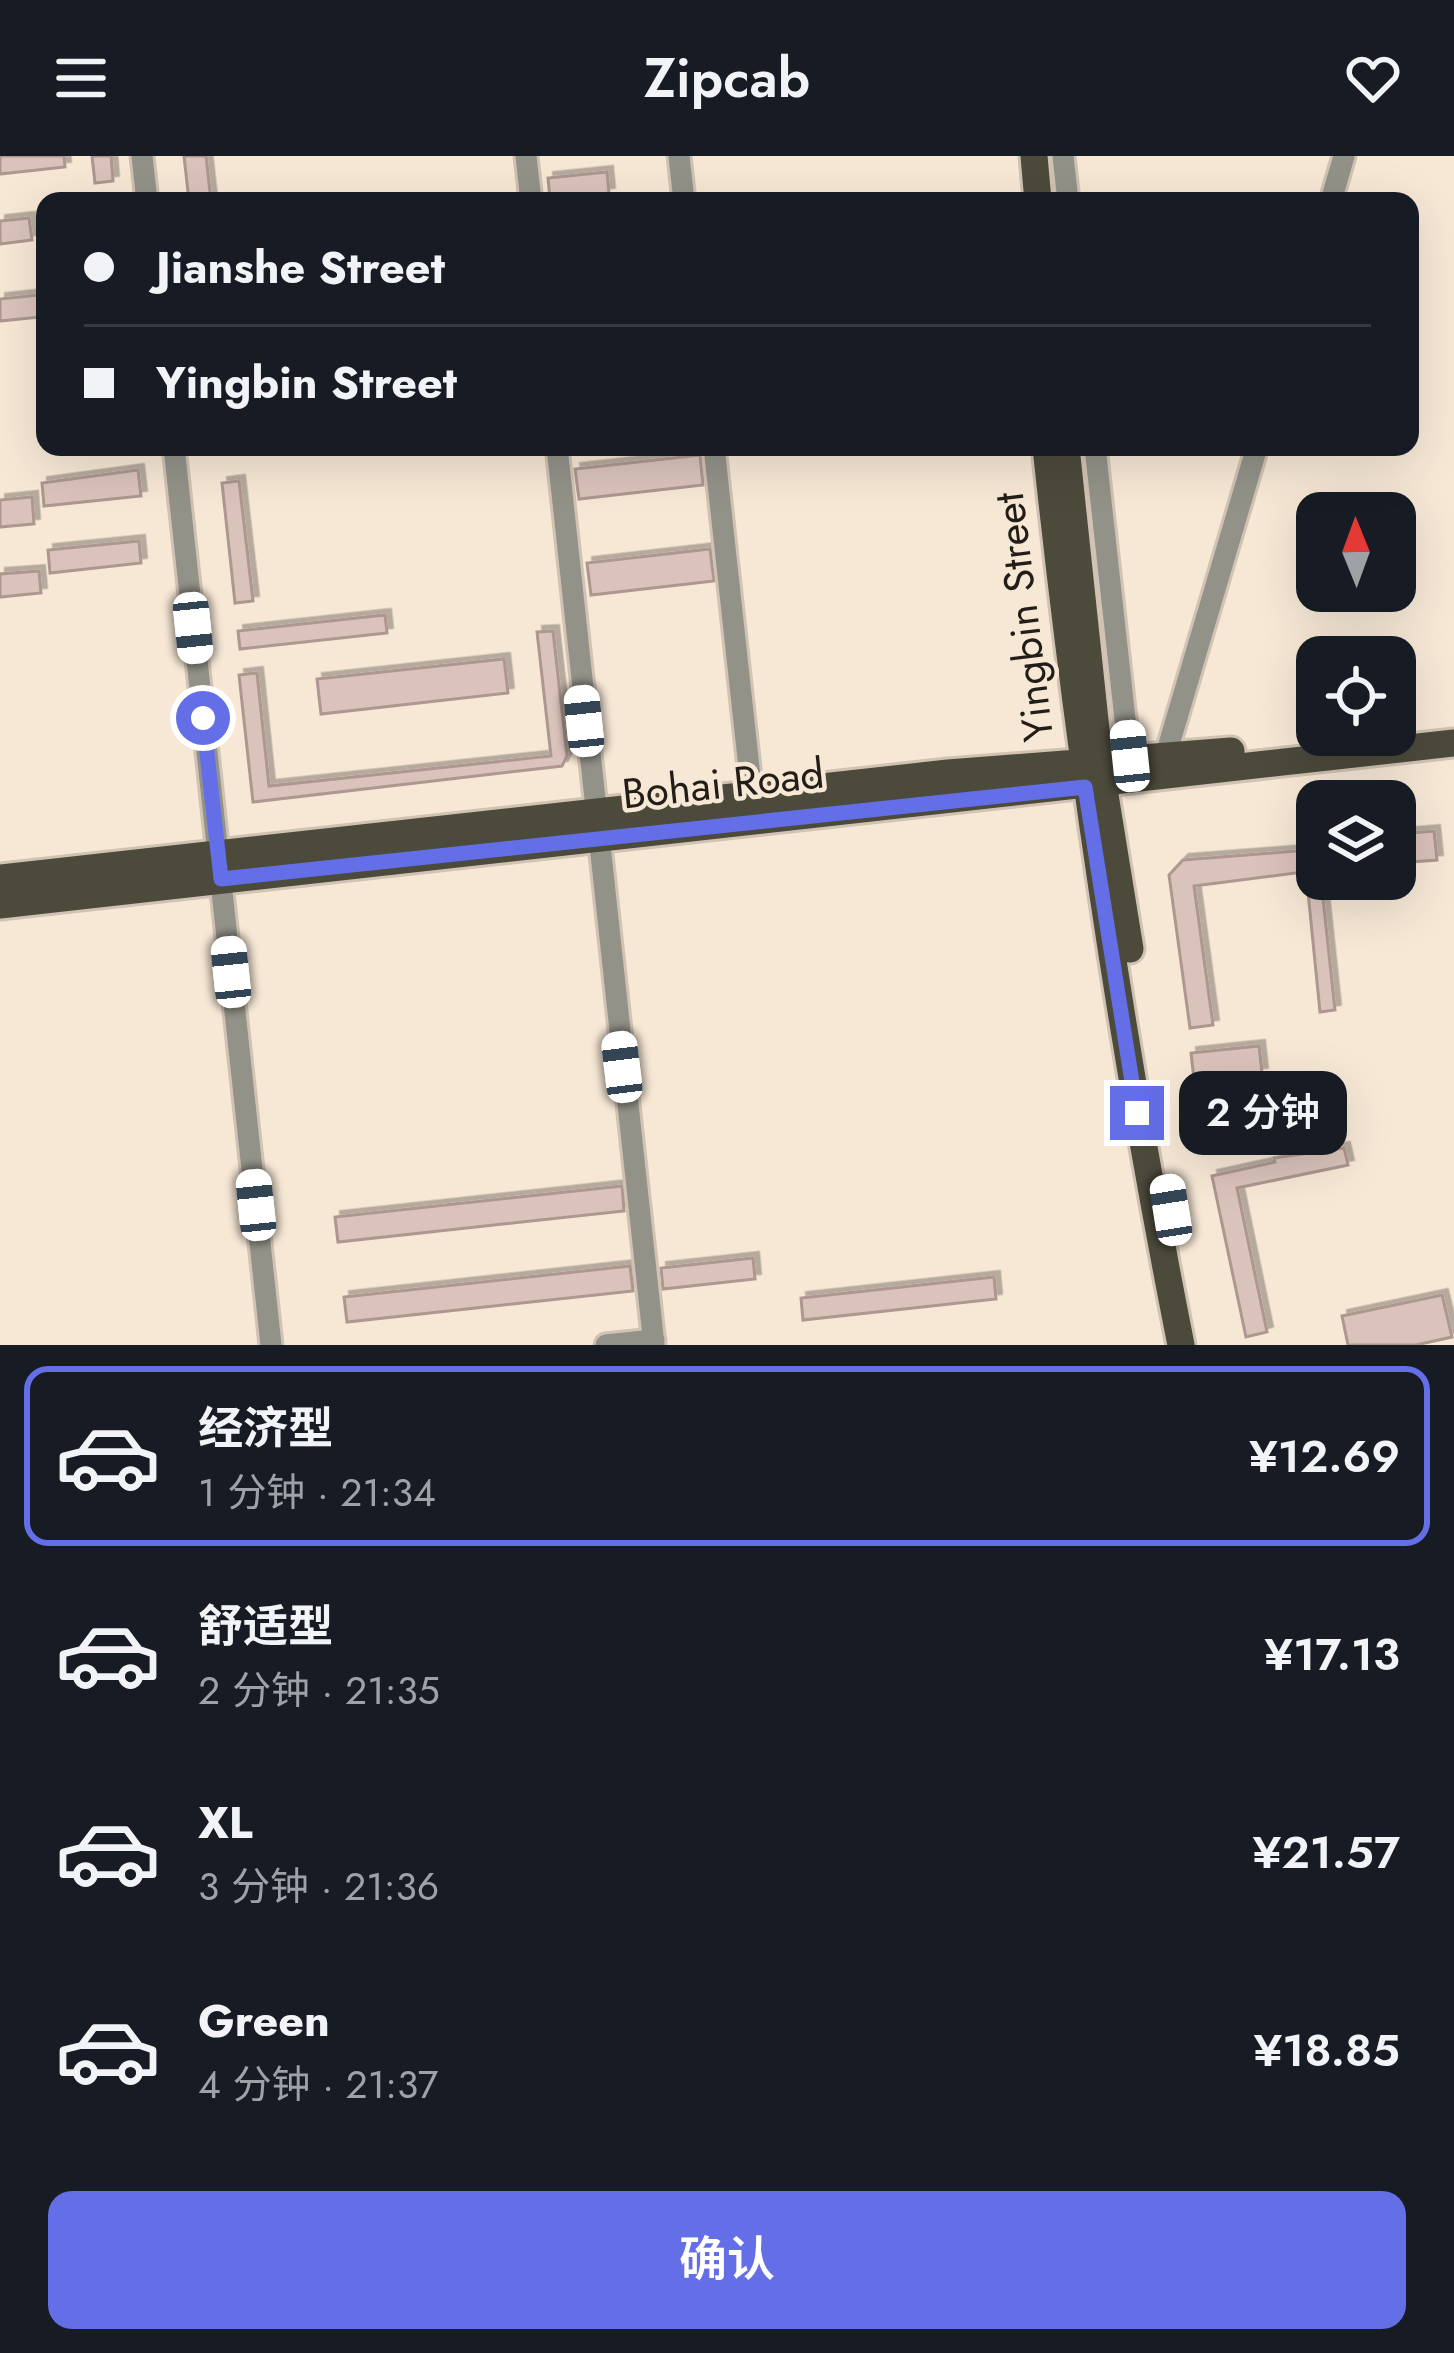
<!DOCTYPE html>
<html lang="zh">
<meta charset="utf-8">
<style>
:root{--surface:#171b24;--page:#242831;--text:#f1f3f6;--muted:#9ea1a6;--line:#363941;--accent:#636ee7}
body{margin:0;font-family:Jost,"Noto Sans SC",sans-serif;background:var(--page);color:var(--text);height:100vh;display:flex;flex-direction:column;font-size:45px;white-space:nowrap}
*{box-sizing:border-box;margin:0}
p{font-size:39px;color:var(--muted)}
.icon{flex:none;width:66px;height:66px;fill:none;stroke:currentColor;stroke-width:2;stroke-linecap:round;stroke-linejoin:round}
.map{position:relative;height:1189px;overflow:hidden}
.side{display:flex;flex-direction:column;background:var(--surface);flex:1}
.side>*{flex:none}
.hud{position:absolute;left:36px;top:36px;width:1383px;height:264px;border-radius:24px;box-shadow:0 12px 48px #0002;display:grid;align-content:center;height:264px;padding:0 48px;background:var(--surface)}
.needle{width:78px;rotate:359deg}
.buttons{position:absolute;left:1296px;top:336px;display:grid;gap:24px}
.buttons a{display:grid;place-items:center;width:120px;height:120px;border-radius:24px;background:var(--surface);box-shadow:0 12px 48px #0002;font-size:60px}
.end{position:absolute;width:54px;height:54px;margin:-27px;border:15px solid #636ee7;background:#fff;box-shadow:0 0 0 6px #fff}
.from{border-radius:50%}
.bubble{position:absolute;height:84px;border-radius:24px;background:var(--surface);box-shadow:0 12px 48px #0002;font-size:39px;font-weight:600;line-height:84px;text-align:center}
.car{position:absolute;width:36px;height:72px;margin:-36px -18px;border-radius:15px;box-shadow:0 0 9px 3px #0007;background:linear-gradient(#fff 24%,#345 0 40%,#fff 0 76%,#345 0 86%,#fff 0)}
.hud b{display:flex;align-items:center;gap:42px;height:114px;font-size:45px}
.hud b+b{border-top:3px solid var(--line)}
.hud i{width:30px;height:30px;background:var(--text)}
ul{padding:21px 0 0;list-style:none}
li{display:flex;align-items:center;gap:36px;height:180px;margin:0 24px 18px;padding:0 24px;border:6px solid transparent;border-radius:24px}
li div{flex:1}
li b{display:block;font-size:45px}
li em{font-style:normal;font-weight:600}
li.active{border-color:var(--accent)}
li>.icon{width:108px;height:108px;stroke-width:1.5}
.primary-button{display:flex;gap:24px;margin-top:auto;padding:24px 48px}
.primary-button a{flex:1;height:138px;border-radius:24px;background:var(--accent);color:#fff;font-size:48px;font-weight:600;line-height:138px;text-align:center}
header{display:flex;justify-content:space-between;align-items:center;height:156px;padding:0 48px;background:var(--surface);font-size:54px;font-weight:600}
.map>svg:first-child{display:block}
.building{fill:#dac3ba;stroke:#ad978f;stroke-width:3;filter:url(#shadow)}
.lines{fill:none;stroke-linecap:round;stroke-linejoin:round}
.minor-casing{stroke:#d1c3b3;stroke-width:27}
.major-casing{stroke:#d1c3b3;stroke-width:33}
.minor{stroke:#929289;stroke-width:21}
.major{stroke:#4c4a3b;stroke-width:27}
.route{stroke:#636ee7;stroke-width:15}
.labels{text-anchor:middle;stroke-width:9;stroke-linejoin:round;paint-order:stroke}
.street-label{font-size:42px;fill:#221d16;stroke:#f7e8d6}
</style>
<header><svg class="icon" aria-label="menu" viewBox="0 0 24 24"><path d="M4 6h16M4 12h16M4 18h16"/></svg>Zipcab<svg class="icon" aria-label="heart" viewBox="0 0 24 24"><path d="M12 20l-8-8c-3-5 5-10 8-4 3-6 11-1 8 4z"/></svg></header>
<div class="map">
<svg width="1454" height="1189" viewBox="0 0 1454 1189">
<defs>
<filter id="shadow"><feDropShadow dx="5.5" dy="-5.5" stdDeviation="0" flood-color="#0004"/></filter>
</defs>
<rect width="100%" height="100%" fill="#f7e8d6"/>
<path class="building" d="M 0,0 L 64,0 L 65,11 L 0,18 Z
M 92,0 L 111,0 L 113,25 L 95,27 Z
M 184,0 L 206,0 L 211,45 L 189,45 Z
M 607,16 L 609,37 L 550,43 L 548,22 Z
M 29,62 L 32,84 L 0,88 L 0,65 Z
M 39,139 L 41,161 L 0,165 L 0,143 Z
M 700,299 L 703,329 L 579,343 L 575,313 Z
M 138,314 L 141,340 L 44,350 L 42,327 Z
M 239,325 L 253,445 L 235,447 L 222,327 Z
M 32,341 L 34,368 L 0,371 L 0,344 Z
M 139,385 L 141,407 L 50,417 L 48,394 Z
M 710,393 L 714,425 L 591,439 L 587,407 Z
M 39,415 L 41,437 L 0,441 L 0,418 Z
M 385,459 L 387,477 L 240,493 L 238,475 Z
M 553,475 L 567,600 L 562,610 L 253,646 L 239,519 L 257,517 L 269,630 L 551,600 L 537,476 Z
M 504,503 L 508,537 L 321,558 L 317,523 Z
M 1434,675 L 1437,704 L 1395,707 L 1399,678 Z
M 1309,694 L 1311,715 L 1194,730 L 1213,869 L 1190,872 L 1169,719 L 1183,704 Z
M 1321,724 L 1335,854 L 1320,856 L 1307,726 Z
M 1259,890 L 1262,917 L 1194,923 L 1191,897 Z
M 1344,992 L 1348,1009 L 1237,1032 L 1267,1176 L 1246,1181 L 1212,1020 L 1275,1006 L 1274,1002 Z
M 622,1030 L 624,1055 L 338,1086 L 335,1061 Z
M 753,1102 L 755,1123 L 663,1133 L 661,1112 Z
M 630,1110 L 633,1135 L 347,1166 L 344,1141 Z
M 994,1121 L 996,1143 L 803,1164 L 801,1142 Z
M 1442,1139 L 1452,1181 L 1416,1189 L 1348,1189 L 1342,1160 Z"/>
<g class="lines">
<defs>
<path id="minor" d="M 142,0 L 147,45
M 526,0 L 531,45
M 679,0 L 684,45
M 1063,0 L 1068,45
M 1331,45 L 1344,0
M 174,291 L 271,1189
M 557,291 L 654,1189
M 714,291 L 752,639
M 1095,291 L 1131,617
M 1162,612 L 1257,291
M 606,1189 L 654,1184"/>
<path id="major" d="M 1034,0 L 1038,45
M 1046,291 C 1078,593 1122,892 1181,1189
M 1066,291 L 1099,602 L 1130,793
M 0,722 L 948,617 L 1231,595
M 0,749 L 1454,587"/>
</defs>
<use href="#minor" class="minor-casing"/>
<use href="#major" class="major-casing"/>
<use href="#minor" class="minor"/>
<use href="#major" class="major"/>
</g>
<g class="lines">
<path class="route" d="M 203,562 L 221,723 L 1085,631 L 1137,957"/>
</g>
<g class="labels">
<g class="street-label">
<text transform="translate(1023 461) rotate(-97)" y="15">Yingbin Street</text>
<text transform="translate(723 627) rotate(-6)" y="15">Bohai Road</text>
</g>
</g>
</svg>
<div class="buttons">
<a><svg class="needle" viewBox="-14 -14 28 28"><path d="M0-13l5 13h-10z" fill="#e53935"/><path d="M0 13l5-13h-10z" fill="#9ea1a6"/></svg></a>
<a><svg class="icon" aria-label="locate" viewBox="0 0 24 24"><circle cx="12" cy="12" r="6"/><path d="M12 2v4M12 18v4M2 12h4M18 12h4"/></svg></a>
<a><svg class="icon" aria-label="layers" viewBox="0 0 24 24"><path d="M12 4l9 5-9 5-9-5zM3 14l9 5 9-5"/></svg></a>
</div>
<i class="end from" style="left:203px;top:562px"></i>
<i class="end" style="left:1137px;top:957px"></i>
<div class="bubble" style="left:1179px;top:915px;width:168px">2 分钟</div>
<i class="car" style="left:193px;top:472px;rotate:174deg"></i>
<i class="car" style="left:584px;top:565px;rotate:354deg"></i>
<i class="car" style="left:1130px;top:600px;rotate:354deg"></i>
<i class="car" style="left:231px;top:816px;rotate:354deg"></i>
<i class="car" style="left:622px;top:911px;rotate:353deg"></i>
<i class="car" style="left:256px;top:1049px;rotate:354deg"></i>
<i class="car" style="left:1171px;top:1054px;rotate:351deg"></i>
<div class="hud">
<b><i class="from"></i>Jianshe Street</b>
<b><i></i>Yingbin Street</b>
</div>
</div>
<section class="side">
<ul>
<li class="active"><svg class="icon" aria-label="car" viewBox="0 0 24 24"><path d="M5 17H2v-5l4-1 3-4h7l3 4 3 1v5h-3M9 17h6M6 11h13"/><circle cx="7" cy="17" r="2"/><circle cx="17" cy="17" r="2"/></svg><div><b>经济型</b><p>1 分钟 · 21:34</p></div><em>¥12.69</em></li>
<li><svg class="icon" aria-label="car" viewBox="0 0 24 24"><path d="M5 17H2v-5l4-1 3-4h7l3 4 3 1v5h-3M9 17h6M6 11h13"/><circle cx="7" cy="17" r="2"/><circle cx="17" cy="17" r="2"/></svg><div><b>舒适型</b><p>2 分钟 · 21:35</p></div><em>¥17.13</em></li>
<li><svg class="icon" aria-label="car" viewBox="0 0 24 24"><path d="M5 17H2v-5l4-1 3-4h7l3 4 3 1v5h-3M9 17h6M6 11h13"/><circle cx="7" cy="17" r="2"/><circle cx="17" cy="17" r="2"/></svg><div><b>XL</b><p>3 分钟 · 21:36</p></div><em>¥21.57</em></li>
<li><svg class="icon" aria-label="car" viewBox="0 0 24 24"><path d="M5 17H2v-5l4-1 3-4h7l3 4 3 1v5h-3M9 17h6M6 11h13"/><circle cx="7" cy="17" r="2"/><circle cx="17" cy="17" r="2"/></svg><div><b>Green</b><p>4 分钟 · 21:37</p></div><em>¥18.85</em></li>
</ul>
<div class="primary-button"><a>确认</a></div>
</section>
